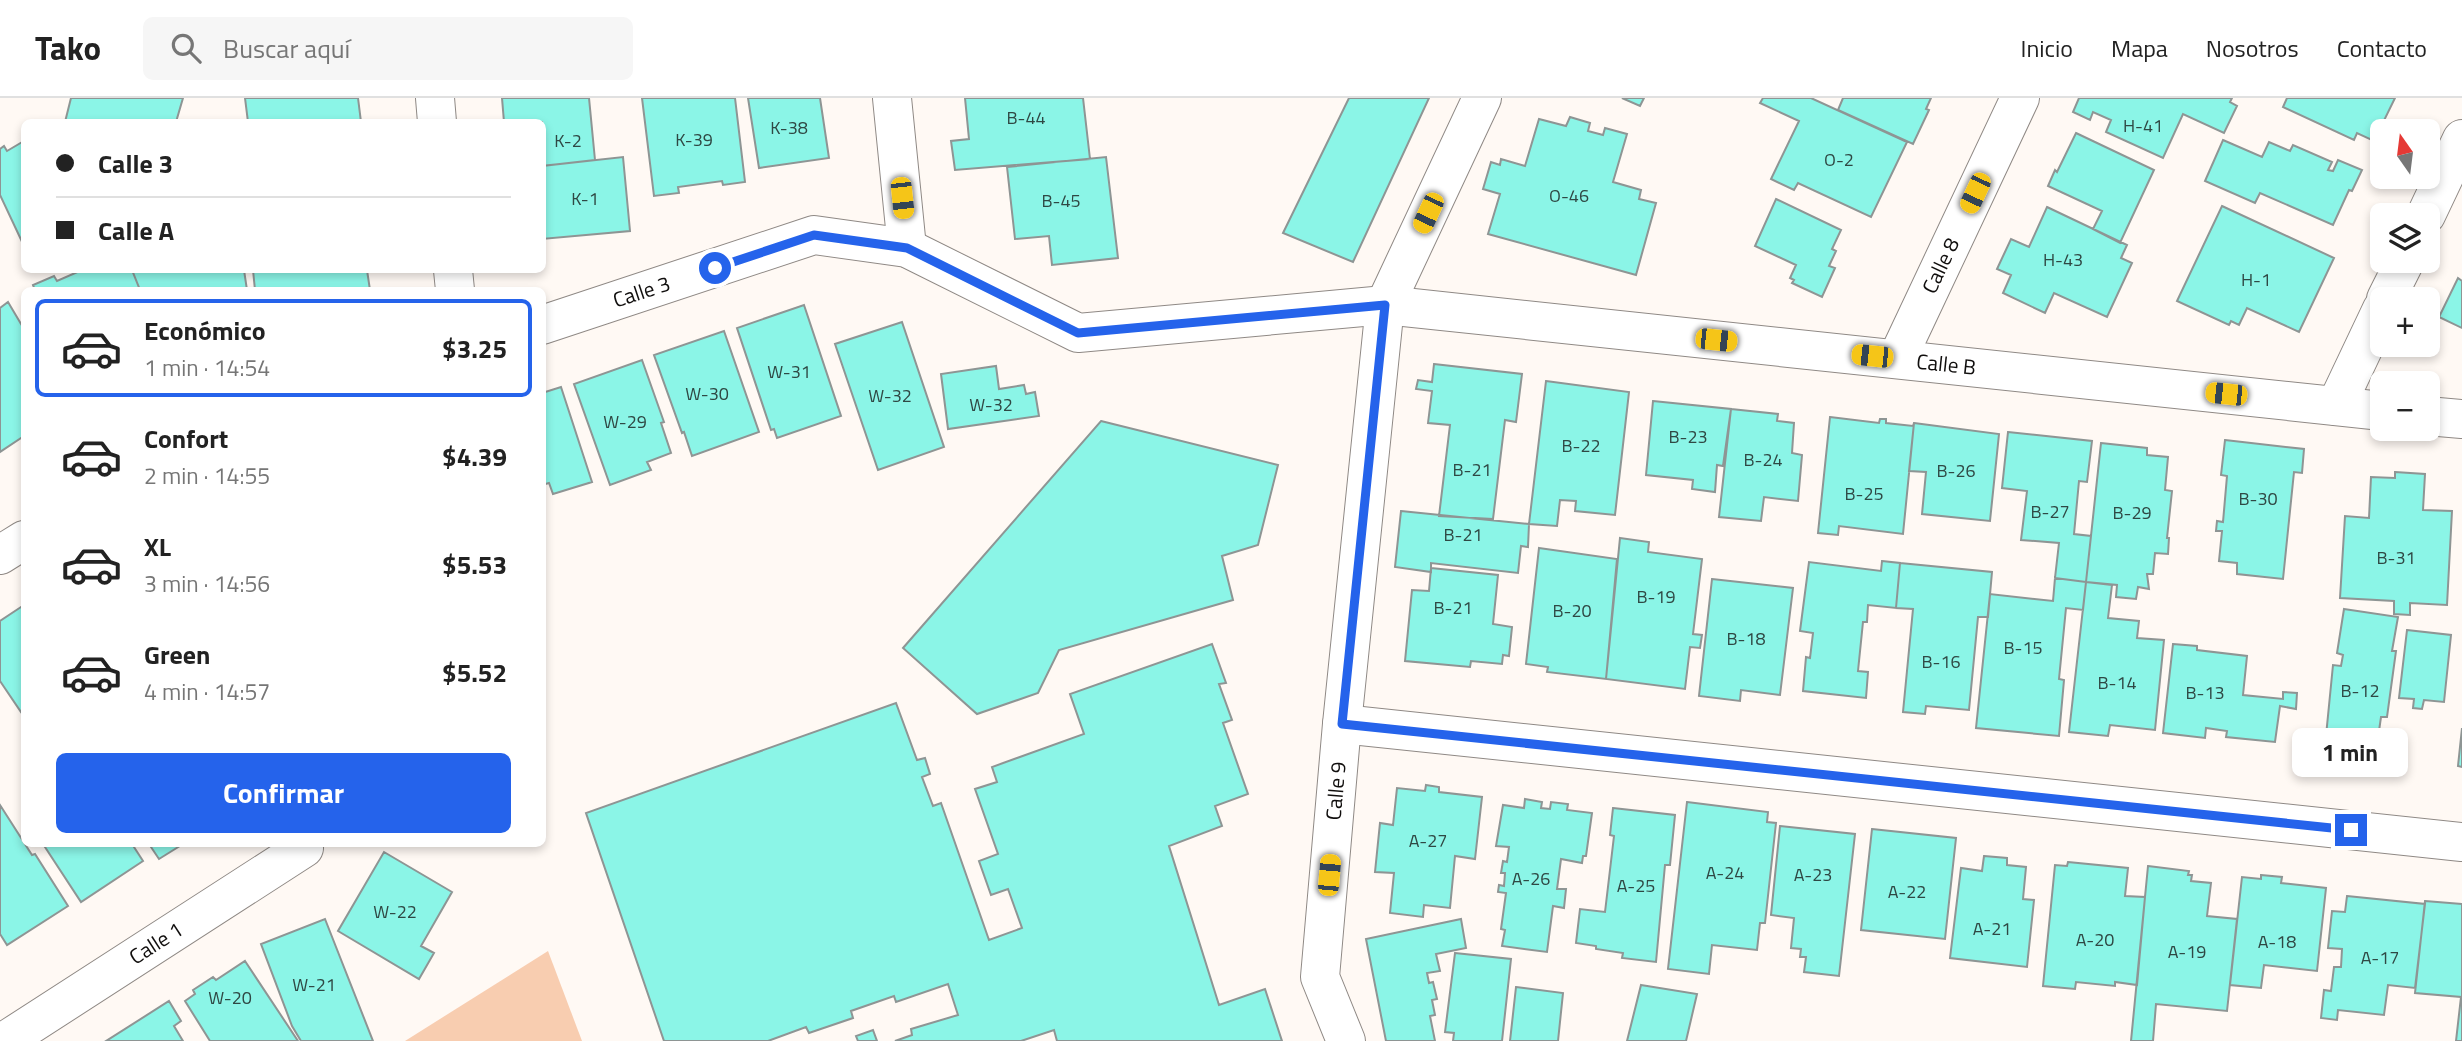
<!DOCTYPE html>
<html lang="es">
<meta charset="utf-8">
<style>
:root{--surface:#fff;--page:#f6f6f6;--text:#222;--muted:#767676;--line:#e0e0e0;--accent:#2563eb}
body{margin:0;font-family:"Titillium Web",sans-serif;background:var(--page);color:var(--text);height:100vh;display:flex;flex-direction:column;font-size:26px;white-space:nowrap}
*{box-sizing:border-box;margin:0}
p{font-size:23px;color:var(--muted)}
.icon{flex:none;width:38px;height:38px;fill:none;stroke:currentColor;stroke-width:2;stroke-linecap:round;stroke-linejoin:round}
.map{position:relative;flex:1;overflow:hidden}
.sheet{position:absolute;left:21px;top:189px;width:525px;height:560px;display:flex;flex-direction:column;background:var(--surface);border-radius:10px;box-shadow:0 4px 10px #0003}
.sheet>*{flex:none}
.top-card{position:absolute;left:21px;top:21px;width:525px;height:154px;border-radius:10px;box-shadow:0 4px 10px #0003;display:grid;align-content:center;height:154px;padding:0 35px;background:var(--surface)}
.needle{width:46px;rotate:346deg}
.controls{position:absolute;left:2370px;top:21px;display:grid;gap:14px}
.controls a{display:grid;place-items:center;width:70px;height:70px;border-radius:10px;background:var(--surface);box-shadow:0 4px 10px #0003;font-size:35px}
.end{position:absolute;width:32px;height:32px;margin:-16px;border:9px solid #2563eb;background:#fff;box-shadow:0 0 0 4px #fff}
.from{border-radius:50%}
.bubble{position:absolute;height:49px;border-radius:10px;background:var(--surface);box-shadow:0 4px 10px #0003;font-size:23px;font-weight:700;line-height:49px;text-align:center}
.car{position:absolute;width:21px;height:42px;margin:-21px -10px;border-radius:9px;box-shadow:0 0 5px 2px #0007;background:linear-gradient(#f5c518 24%,#345 0 40%,#f5c518 0 76%,#345 0 86%,#f5c518 0)}
.top-card b{display:flex;align-items:center;gap:24px;height:66px;font-size:26px}
.top-card b+b{border-top:2px solid var(--line)}
.top-card i{width:18px;height:18px;background:var(--text)}
ul{padding:12px 0 0;list-style:none}
li{display:flex;align-items:center;gap:21px;height:98px;margin:0 14px 10px;padding:0 21px;border:4px solid transparent;border-radius:10px}
li div{flex:1}
li b{display:block;font-size:26px}
li em{font-style:normal;font-weight:700}
li.on{border-color:var(--accent)}
li>.icon{width:63px;height:63px;stroke-width:1.5}
.action{display:flex;gap:14px;margin-top:auto;padding:14px 35px}
.action a{flex:1;height:80px;border-radius:10px;background:var(--accent);color:#fff;font-size:28px;font-weight:700;line-height:80px;text-align:center}
header{display:flex;align-items:center;gap:42px;box-sizing:border-box;height:98px;padding:0 35px;background:var(--surface);border-bottom:2px solid var(--line)}
header strong{font-size:33px}
nav{display:flex;gap:38px;margin-inline-start:auto;font-size:24px}
.search{width:490px;height:63px;background:var(--page);display:flex;align-items:center;gap:18px;box-sizing:border-box;padding:0 24px;border-radius:10px;color:var(--muted);font-size:26px}
.map>svg:first-child{display:block}
.green{fill:#f8cdb0}
.building{fill:#8bf5e7;stroke:#8e9594;stroke-width:2}
.lines{fill:none;stroke-linecap:round;stroke-linejoin:round}
.minor-casing{stroke:#8f8985;stroke-width:40}
.minor{stroke:#fff;stroke-width:38}
.route{stroke:#2563eb;stroke-width:9}
.labels{text-anchor:middle;stroke-width:7;stroke-linejoin:round;paint-order:stroke}
.number-label{font-size:18px;fill:#2f4844}
.street-label{font-size:21px;fill:#100e0d;stroke:#fff}
</style>
<header>
<strong>Tako</strong>
<div class="search"><svg class="icon" aria-label="search" viewBox="0 0 24 24"><circle cx="10" cy="10" r="6"/><path d="M15 15l6 6"/></svg>Buscar aquí</div>
<nav><a>Inicio</a><a>Mapa</a><a>Nosotros</a><a>Contacto</a></nav>
</header>
<div class="map">
<svg width="2462" height="943" viewBox="0 0 2462 943">
<rect width="100%" height="100%" fill="#fff9f4"/>
<path class="green" d="M 548,853 L 582,943 L 405,943 Z"/>
<path class="building" d="M 71,0 L 183,0 L 176,24 L 65,24 Z
M 245,0 L 358,0 L 361,24 L 248,24 Z
M 502,0 L 589,0 L 595,62 L 542,68 L 542,24 L 504,24 Z
M 642,0 L 735,0 L 745,84 L 723,87 L 722,83 L 678,89 L 679,95 L 654,98 Z
M 748,0 L 820,0 L 829,60 L 759,70 Z
M 965,0 L 1083,0 L 1090,61 L 955,72 L 951,43 L 969,41 Z
M 1349,0 L 1429,0 L 1353,164 L 1283,135 Z
M 1622,0 L 1644,0 L 1640,8 Z
M 1763,0 L 1811,0 L 1907,44 L 1871,119 L 1798,85 L 1794,92 L 1771,81 L 1799,23 L 1760,5 Z
M 1843,0 L 1931,0 L 1926,11 L 1929,12 L 1913,46 L 1838,12 Z
M 2079,0 L 2232,0 L 2230,4 L 2237,8 L 2224,35 L 2183,16 L 2163,60 L 2106,34 L 2111,22 L 2093,14 L 2090,22 L 2073,14 Z
M 2287,0 L 2395,0 L 2374,43 L 2357,35 L 2354,42 L 2283,9 Z
M 1570,19 L 1590,25 L 1588,33 L 1603,37 L 1605,30 L 1627,36 L 1613,84 L 1641,92 L 1639,101 L 1656,105 L 1636,177 L 1488,136 L 1500,96 L 1483,91 L 1491,64 L 1500,67 L 1501,61 L 1525,68 L 1539,21 L 1566,28 Z
M 2076,35 L 2154,72 L 2120,145 L 2093,131 L 2102,113 L 2048,88 L 2055,72 L 2057,74 Z
M 2223,42 L 2262,59 L 2269,44 L 2290,53 L 2293,47 L 2332,64 L 2328,72 L 2333,73 L 2338,62 L 2362,72 L 2352,93 L 2349,92 L 2333,127 L 2260,95 L 2255,105 L 2205,83 Z
M 24,43 L 24,148 L 0,97 L 0,51 L 4,48 L 7,53 Z
M 623,59 L 630,133 L 542,141 L 542,68 Z
M 1106,59 L 1118,160 L 1052,167 L 1049,138 L 1015,141 L 1007,69 Z
M 1776,101 L 1841,132 L 1832,151 L 1836,153 L 1829,168 L 1835,170 L 1822,199 L 1792,185 L 1794,182 L 1790,180 L 1796,167 L 1755,148 Z
M 2222,108 L 2334,160 L 2299,234 L 2247,210 L 2239,227 L 2231,223 L 2229,227 L 2177,203 Z
M 2047,109 L 2127,147 L 2121,160 L 2132,165 L 2107,219 L 2054,195 L 2045,215 L 2003,195 L 2011,177 L 1997,171 L 2011,141 L 2029,149 Z
M 82,172 L 132,172 L 140,192 L 35,192 L 33,187 L 54,178 L 57,183 Z
M 132,172 L 244,172 L 247,192 L 140,192 Z
M 253,172 L 367,172 L 370,192 L 255,192 Z
M 2458,180 L 2462,183 L 2462,230 L 2439,219 Z
M 8,204 L 24,231 L 24,338 L 0,354 L 0,210 Z
M 804,207 L 841,318 L 777,340 L 774,331 L 771,332 L 737,230 Z
M 902,224 L 944,349 L 878,372 L 835,246 Z
M 724,233 L 759,334 L 692,358 L 684,334 L 682,335 L 654,257 Z
M 642,262 L 664,324 L 661,325 L 671,355 L 647,364 L 651,372 L 610,387 L 574,286 Z
M 1434,266 L 1522,276 L 1516,324 L 1505,322 L 1493,421 L 1439,418 L 1450,327 L 1428,325 L 1432,293 L 1416,291 L 1418,282 L 1432,284 Z
M 996,268 L 999,291 L 1024,287 L 1026,296 L 1035,294 L 1039,318 L 948,331 L 941,276 Z
M 1546,283 L 1629,294 L 1615,417 L 1575,413 L 1576,403 L 1560,402 L 1557,428 L 1529,426 Z
M 561,289 L 592,384 L 553,396 L 549,385 L 542,387 L 542,295 Z
M 1653,303 L 1731,311 L 1723,368 L 1717,367 L 1715,394 L 1692,391 L 1693,382 L 1646,377 Z
M 1731,311 L 1778,316 L 1777,323 L 1794,325 L 1792,355 L 1802,357 L 1798,403 L 1764,399 L 1761,423 L 1719,419 Z
M 1830,319 L 1879,325 L 1880,321 L 1886,321 L 1886,325 L 1913,328 L 1914,325 L 1903,436 L 1839,428 L 1838,437 L 1818,435 Z
M 1101,323 L 1278,367 L 1258,447 L 1222,458 L 1233,502 L 1059,552 L 1038,595 L 977,616 L 903,550 Z
M 1914,325 L 1999,336 L 1990,423 L 1922,416 L 1926,374 L 1909,373 Z
M 2008,334 L 2092,343 L 2087,384 L 2079,383 L 2074,436 L 2091,438 L 2086,484 L 2055,480 L 2059,445 L 2021,442 L 2027,393 L 2002,390 Z
M 2225,342 L 2304,351 L 2302,375 L 2294,374 L 2283,481 L 2237,476 L 2237,465 L 2219,463 L 2222,433 L 2216,433 L 2217,423 L 2223,424 L 2227,378 L 2221,377 Z
M 2101,345 L 2147,350 L 2147,357 L 2168,359 L 2165,392 L 2172,393 L 2167,440 L 2169,440 L 2168,456 L 2155,455 L 2153,476 L 2147,476 L 2149,491 L 2138,489 L 2136,501 L 2116,499 L 2117,487 L 2086,484 Z
M 2395,374 L 2425,376 L 2423,412 L 2452,413 L 2447,507 L 2410,505 L 2410,517 L 2394,516 L 2394,503 L 2340,500 L 2345,418 L 2369,420 L 2371,379 L 2395,380 Z
M 1401,413 L 1529,426 L 1528,449 L 1521,448 L 1518,475 L 1431,465 L 1431,474 L 1395,469 Z
M 1620,440 L 1649,444 L 1648,454 L 1702,461 L 1693,536 L 1702,537 L 1700,550 L 1690,549 L 1685,591 L 1606,581 Z
M 1539,450 L 1617,461 L 1606,581 L 1547,574 L 1548,569 L 1526,566 Z
M 1882,463 L 1900,465 L 1896,510 L 1868,507 L 1867,524 L 1863,524 L 1858,573 L 1868,574 L 1866,600 L 1803,593 L 1806,559 L 1810,560 L 1813,535 L 1800,533 L 1809,464 L 1881,473 Z
M 1900,465 L 1992,474 L 1988,519 L 1978,519 L 1969,612 L 1926,608 L 1925,616 L 1903,614 L 1913,511 L 1896,510 Z
M 1431,470 L 1498,477 L 1493,526 L 1512,529 L 1509,558 L 1503,557 L 1502,566 L 1471,563 L 1470,569 L 1405,563 L 1412,492 L 1429,493 Z
M 2055,480 L 2086,484 L 2083,512 L 2066,510 L 2059,581 L 2064,582 L 2059,638 L 1976,630 L 1990,496 L 2053,503 Z
M 1712,481 L 1793,490 L 1780,597 L 1741,592 L 1740,603 L 1699,598 Z
M 2086,484 L 2112,487 L 2108,520 L 2139,523 L 2137,540 L 2164,542 L 2155,632 L 2110,627 L 2108,638 L 2069,634 Z
M 24,507 L 24,612 L 21,614 L 0,583 L 0,523 Z
M 2344,511 L 2398,519 L 2392,553 L 2396,553 L 2387,619 L 2381,619 L 2378,640 L 2357,637 L 2357,643 L 2326,638 L 2333,567 L 2341,568 L 2343,557 L 2337,555 Z
M 2407,532 L 2451,537 L 2444,604 L 2424,602 L 2422,611 L 2413,610 L 2414,601 L 2399,600 Z
M 1212,546 L 1226,585 L 1219,586 L 1232,622 L 1223,625 L 1248,696 L 1215,708 L 1222,728 L 1169,748 L 1219,907 L 1265,891 L 1282,943 L 1057,943 L 1054,932 L 1021,943 L 895,943 L 912,937 L 911,931 L 958,917 L 948,886 L 896,904 L 894,898 L 851,913 L 853,920 L 809,935 L 806,929 L 768,943 L 664,943 L 586,715 L 896,605 L 917,662 L 925,660 L 930,676 L 922,679 L 933,708 L 941,705 L 989,842 L 1022,830 L 1008,791 L 991,797 L 979,763 L 998,756 L 975,691 L 997,684 L 992,669 L 1084,636 L 1070,596 Z
M 2173,546 L 2197,548 L 2197,552 L 2247,558 L 2243,597 L 2283,601 L 2283,594 L 2297,595 L 2296,611 L 2280,608 L 2275,644 L 2226,639 L 2227,633 L 2206,630 L 2205,640 L 2163,635 Z
M 2462,630 L 2462,669 L 2458,668 Z
M 1426,687 L 1439,689 L 1439,694 L 1482,699 L 1475,761 L 1455,758 L 1450,810 L 1424,807 L 1423,819 L 1390,815 L 1394,775 L 1375,774 L 1380,725 L 1393,727 L 1397,690 L 1425,693 Z
M 1525,701 L 1542,704 L 1541,710 L 1550,711 L 1551,704 L 1568,706 L 1567,712 L 1592,715 L 1586,758 L 1583,758 L 1582,765 L 1561,761 L 1557,791 L 1566,791 L 1564,810 L 1553,808 L 1547,854 L 1502,848 L 1505,832 L 1501,831 L 1506,795 L 1498,794 L 1499,787 L 1504,788 L 1505,775 L 1501,775 L 1503,763 L 1507,764 L 1509,749 L 1496,748 L 1503,707 L 1524,710 Z
M 1687,704 L 1768,714 L 1767,724 L 1776,725 L 1765,825 L 1760,825 L 1757,852 L 1712,847 L 1709,876 L 1668,871 Z
M 0,707 L 32,757 L 35,756 L 68,808 L 7,847 L 0,836 Z
M 1613,710 L 1675,717 L 1670,767 L 1665,767 L 1656,864 L 1622,860 L 1623,855 L 1596,851 L 1596,848 L 1576,845 L 1580,811 L 1605,814 L 1614,738 L 1610,737 Z
M 1780,728 L 1855,736 L 1839,878 L 1804,874 L 1806,859 L 1800,859 L 1801,851 L 1791,850 L 1794,820 L 1771,817 Z
M 1872,731 L 1956,740 L 1945,841 L 1861,832 Z
M 43,746 L 132,746 L 143,763 L 81,804 Z
M 149,746 L 183,746 L 159,761 Z
M 384,754 L 452,794 L 421,848 L 434,855 L 419,881 L 338,833 Z
M 1984,758 L 2007,760 L 2007,767 L 2026,769 L 2023,801 L 2034,802 L 2027,869 L 1950,860 L 1961,770 L 1982,773 Z
M 2068,764 L 2128,770 L 2125,798 L 2145,799 L 2137,887 L 2115,884 L 2115,888 L 2076,884 L 2075,891 L 2043,888 L 2055,767 L 2067,768 Z
M 2148,768 L 2189,773 L 2188,777 L 2192,777 L 2191,783 L 2211,785 L 2207,818 L 2237,821 L 2227,913 L 2156,906 L 2153,943 L 2131,943 Z
M 2261,777 L 2282,779 L 2281,785 L 2326,790 L 2317,873 L 2264,867 L 2261,890 L 2230,887 L 2242,779 L 2261,781 Z
M 2347,798 L 2425,806 L 2415,890 L 2388,887 L 2384,917 L 2338,912 L 2337,922 L 2321,920 L 2324,892 L 2331,893 L 2334,869 L 2341,869 L 2342,851 L 2328,850 L 2332,813 L 2345,814 Z
M 2425,803 L 2462,806 L 2462,943 L 2456,943 L 2461,899 L 2415,895 Z
M 325,821 L 373,943 L 301,943 L 292,928 L 261,846 Z
M 1461,821 L 1466,850 L 1436,856 L 1440,873 L 1427,875 L 1429,885 L 1433,884 L 1437,901 L 1432,902 L 1435,917 L 1430,918 L 1435,943 L 1386,943 L 1366,841 Z
M 1455,855 L 1511,861 L 1502,943 L 1453,943 L 1454,935 L 1445,934 Z
M 245,863 L 298,943 L 210,943 L 185,903 L 195,896 L 193,892 L 213,879 L 216,882 Z
M 1641,887 L 1697,896 L 1686,943 L 1627,943 Z
M 1516,889 L 1563,895 L 1558,943 L 1510,943 Z
M 169,903 L 181,923 L 174,928 L 183,943 L 106,943 Z
M 873,932 L 877,943 L 858,943 L 856,938 Z"/>
<g class="lines">
<defs>
<g id="minor">
<path d="M 435,0 L 437,24"/>
<path d="M 892,0 L 907,150"/>
<path d="M 2426,117 L 2462,41"/>
<path d="M 453,172 L 455,192"/>
<path d="M 2386,201 L 2405,163"/>
<path id="s1" d="M 542,227 L 814,137 L 907,150 L 1078,235 L 1385,207 L 2382,313"/>
<path id="s2" d="M 1897,261 L 2020,0"/>
<path d="M 2336,308 L 2382,211"/>
<path d="M 2427,318 L 2462,321"/>
<path d="M 0,457 L 24,442"/>
<path d="M 1342,626 L 2462,744"/>
<path id="s3" d="M 5,943 L 304,750 L 302,746"/>
<path id="s4" d="M 1346,943 L 1320,879 L 1342,626 L 1385,207 L 1482,0"/>
</g>
</defs>
<use href="#minor" class="minor-casing"/>
<use href="#minor" class="minor"/>
</g>
<g class="lines">
<path class="route" d="M 715,170 L 814,137 L 907,150 L 1078,235 L 1385,207 L 1342,626 L 2351,732"/>
</g>
<g class="labels">
<g class="number-label">
<text x="1026" y="26">B-44</text>
<text x="2143" y="34">H-41</text>
<text x="789" y="36">K-38</text>
<text x="694" y="48">K-39</text>
<text x="568" y="49">K-2</text>
<text x="1839" y="68">O-2</text>
<text x="1569" y="104">O-46</text>
<text x="585" y="107">K-1</text>
<text x="1061" y="109">B-45</text>
<text x="2063" y="168">H-43</text>
<text x="2256" y="188">H-1</text>
<text x="789" y="280">W-31</text>
<text x="707" y="302">W-30</text>
<text x="890" y="304">W-32</text>
<text x="991" y="313">W-32</text>
<text x="625" y="330">W-29</text>
<text x="1688" y="345">B-23</text>
<text x="1581" y="354">B-22</text>
<text x="1763" y="368">B-24</text>
<text x="1472" y="378">B-21</text>
<text x="1956" y="379">B-26</text>
<text x="1864" y="402">B-25</text>
<text x="2258" y="407">B-30</text>
<text x="2050" y="420">B-27</text>
<text x="2132" y="421">B-29</text>
<text x="1463" y="443">B-21</text>
<text x="2396" y="466">B-31</text>
<text x="1656" y="505">B-19</text>
<text x="1453" y="516">B-21</text>
<text x="1572" y="519">B-20</text>
<text x="1746" y="547">B-18</text>
<text x="2023" y="556">B-15</text>
<text x="1941" y="570">B-16</text>
<text x="2117" y="591">B-14</text>
<text x="2360" y="599">B-12</text>
<text x="2205" y="601">B-13</text>
<text x="1428" y="749">A-27</text>
<text x="1725" y="781">A-24</text>
<text x="1813" y="783">A-23</text>
<text x="1531" y="787">A-26</text>
<text x="1636" y="794">A-25</text>
<text x="1907" y="800">A-22</text>
<text x="395" y="820">W-22</text>
<text x="1992" y="837">A-21</text>
<text x="2095" y="848">A-20</text>
<text x="2277" y="850">A-18</text>
<text x="2187" y="860">A-19</text>
<text x="2380" y="866">A-17</text>
<text x="314" y="893">W-21</text>
<text x="230" y="906">W-20</text>
</g>
<g class="street-label">
<text dy="7" stroke="none"><textPath href="#s2" startOffset="103">Calle 8</textPath></text>
<text dy="7" stroke="none"><textPath href="#s1" startOffset="105">Calle 3</textPath></text>
<text dy="7" stroke="none"><textPath href="#s1" startOffset="1444">Calle B</textPath></text>
<text dy="7" stroke="none"><textPath href="#s4" startOffset="256">Calle 9</textPath></text>
<text dy="7" stroke="none"><textPath href="#s3" startOffset="180">Calle 1</textPath></text>
</g>
</g>
</svg>
<div class="controls">
<a><svg class="needle" viewBox="-14 -14 28 28"><path d="M0-13l5 13h-10z" fill="#e53935"/><path d="M0 13l5-13h-10z" fill="#767676"/></svg></a>
<a><svg class="icon" aria-label="layers" viewBox="0 0 24 24"><path d="M12 4l9 5-9 5-9-5zM3 14l9 5 9-5"/></svg></a>
<a>+</a>
<a>−</a>
</div>
<i class="end from" style="left:715px;top:170px"></i>
<i class="end" style="left:2351px;top:732px"></i>
<div class="bubble" style="left:2292px;top:630px;width:116px">1 min</div>
<i class="car" style="left:1975px;top:95px;rotate:205deg"></i>
<i class="car" style="left:902px;top:100px;rotate:174deg"></i>
<i class="car" style="left:1428px;top:115px;rotate:205deg"></i>
<i class="car" style="left:1716px;top:242px;rotate:96deg"></i>
<i class="car" style="left:1872px;top:258px;rotate:276deg"></i>
<i class="car" style="left:2226px;top:296px;rotate:276deg"></i>
<i class="car" style="left:1329px;top:777px;rotate:5deg"></i>
<div class="top-card">
<b><i class="from"></i>Calle 3</b>
<b><i></i>Calle A</b>
</div>
<section class="sheet">
<ul>
<li class="on"><svg class="icon" aria-label="car" viewBox="0 0 24 24"><path d="M5 17H2v-5l4-1 3-4h7l3 4 3 1v5h-3M9 17h6M6 11h13"/><circle cx="7" cy="17" r="2"/><circle cx="17" cy="17" r="2"/></svg><div><b>Económico</b><p>1 min · 14:54</p></div><em>$3.25</em></li>
<li><svg class="icon" aria-label="car" viewBox="0 0 24 24"><path d="M5 17H2v-5l4-1 3-4h7l3 4 3 1v5h-3M9 17h6M6 11h13"/><circle cx="7" cy="17" r="2"/><circle cx="17" cy="17" r="2"/></svg><div><b>Confort</b><p>2 min · 14:55</p></div><em>$4.39</em></li>
<li><svg class="icon" aria-label="car" viewBox="0 0 24 24"><path d="M5 17H2v-5l4-1 3-4h7l3 4 3 1v5h-3M9 17h6M6 11h13"/><circle cx="7" cy="17" r="2"/><circle cx="17" cy="17" r="2"/></svg><div><b>XL</b><p>3 min · 14:56</p></div><em>$5.53</em></li>
<li><svg class="icon" aria-label="car" viewBox="0 0 24 24"><path d="M5 17H2v-5l4-1 3-4h7l3 4 3 1v5h-3M9 17h6M6 11h13"/><circle cx="7" cy="17" r="2"/><circle cx="17" cy="17" r="2"/></svg><div><b>Green</b><p>4 min · 14:57</p></div><em>$5.52</em></li>
</ul>
<div class="action"><a>Confirmar</a></div>
</section>
</div>
